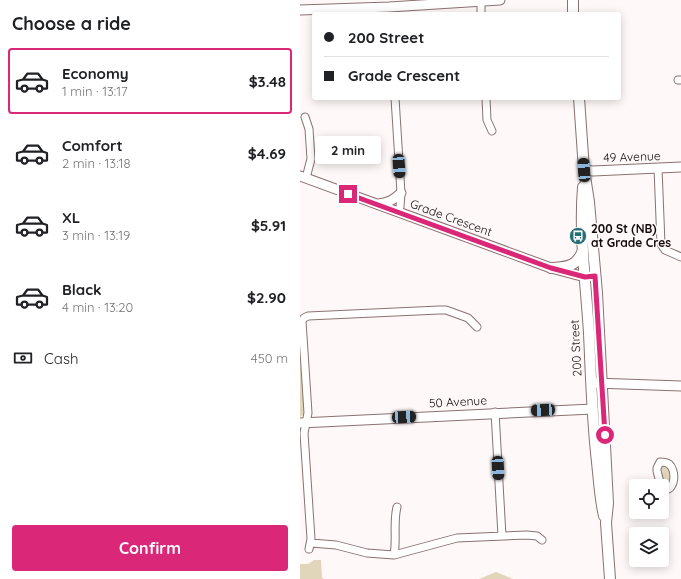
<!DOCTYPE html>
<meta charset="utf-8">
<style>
:root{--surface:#fff;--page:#f6f6f6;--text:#202124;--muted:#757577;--line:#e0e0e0;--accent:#db2777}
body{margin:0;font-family:Quicksand,sans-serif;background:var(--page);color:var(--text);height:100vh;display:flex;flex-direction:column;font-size:15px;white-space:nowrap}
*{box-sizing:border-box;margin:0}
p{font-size:13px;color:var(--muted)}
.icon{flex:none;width:22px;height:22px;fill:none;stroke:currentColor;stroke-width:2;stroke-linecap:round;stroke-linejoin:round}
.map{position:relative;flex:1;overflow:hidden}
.drawer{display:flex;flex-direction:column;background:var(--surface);width:300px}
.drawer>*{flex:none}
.hud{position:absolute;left:12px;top:12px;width:309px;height:88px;border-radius:4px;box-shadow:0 2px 10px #0003;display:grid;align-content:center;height:88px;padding:0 12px;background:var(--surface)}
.fabs{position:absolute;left:329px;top:479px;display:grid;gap:8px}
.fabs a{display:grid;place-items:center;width:40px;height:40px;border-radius:4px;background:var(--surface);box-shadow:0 2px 10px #0003;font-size:20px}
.end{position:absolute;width:18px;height:18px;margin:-9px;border:5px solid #db2777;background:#fff;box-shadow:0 0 0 2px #fff}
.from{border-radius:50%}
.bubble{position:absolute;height:28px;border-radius:4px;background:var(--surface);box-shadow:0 2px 10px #0003;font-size:13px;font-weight:800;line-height:28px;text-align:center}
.car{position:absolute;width:12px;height:24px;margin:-12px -6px;border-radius:5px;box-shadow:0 0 3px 1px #0007;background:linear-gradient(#222 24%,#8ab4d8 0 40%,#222 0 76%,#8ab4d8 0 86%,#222 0)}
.hud b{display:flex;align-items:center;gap:14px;height:38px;font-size:15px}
.hud b+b{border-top:1px solid var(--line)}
.hud i{width:10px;height:10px;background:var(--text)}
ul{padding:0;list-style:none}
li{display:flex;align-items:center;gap:12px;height:66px;margin:0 8px 6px;padding:0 4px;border:2px solid transparent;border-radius:4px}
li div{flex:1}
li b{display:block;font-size:15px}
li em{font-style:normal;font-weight:800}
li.selected{border-color:var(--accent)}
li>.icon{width:36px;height:36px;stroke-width:1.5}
h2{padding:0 12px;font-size:18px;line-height:48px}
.pay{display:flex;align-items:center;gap:10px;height:44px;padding:0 12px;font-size:15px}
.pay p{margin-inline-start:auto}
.primary-button{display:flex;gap:8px;margin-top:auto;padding:8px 12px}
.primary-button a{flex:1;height:46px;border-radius:4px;background:var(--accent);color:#fff;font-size:16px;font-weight:800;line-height:46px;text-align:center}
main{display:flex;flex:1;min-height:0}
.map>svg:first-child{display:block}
.green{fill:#e2d6ba}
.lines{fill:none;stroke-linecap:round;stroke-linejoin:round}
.minor-casing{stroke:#8b7172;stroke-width:9}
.tertiary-casing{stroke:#8b7172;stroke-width:11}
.secondary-casing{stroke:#8b7172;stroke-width:12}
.minor{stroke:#fff;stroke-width:7}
.tertiary{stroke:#fff;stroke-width:9}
.secondary{stroke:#fff;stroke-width:10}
.route{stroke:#db2777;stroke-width:5}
.labels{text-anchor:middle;stroke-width:3;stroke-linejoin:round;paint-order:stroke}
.street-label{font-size:12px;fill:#130a0a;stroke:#fef8f8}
.poi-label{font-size:12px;font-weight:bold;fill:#130a0a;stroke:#fef8f8;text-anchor:start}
</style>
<main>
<section class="drawer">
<h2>Choose a ride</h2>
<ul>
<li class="selected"><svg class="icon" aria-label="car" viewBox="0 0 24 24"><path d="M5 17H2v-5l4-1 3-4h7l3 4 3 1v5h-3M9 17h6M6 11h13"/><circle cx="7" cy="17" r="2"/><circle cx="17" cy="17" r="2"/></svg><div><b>Economy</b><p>1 min · 13:17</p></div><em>$3.48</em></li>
<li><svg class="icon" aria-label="car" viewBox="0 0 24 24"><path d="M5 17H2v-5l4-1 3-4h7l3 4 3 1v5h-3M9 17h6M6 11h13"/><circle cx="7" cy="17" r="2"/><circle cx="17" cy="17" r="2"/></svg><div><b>Comfort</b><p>2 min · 13:18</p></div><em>$4.69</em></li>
<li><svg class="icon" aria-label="car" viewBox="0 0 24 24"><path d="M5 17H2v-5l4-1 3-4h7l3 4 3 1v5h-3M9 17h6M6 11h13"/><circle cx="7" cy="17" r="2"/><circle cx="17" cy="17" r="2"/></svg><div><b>XL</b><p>3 min · 13:19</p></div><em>$5.91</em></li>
<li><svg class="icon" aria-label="car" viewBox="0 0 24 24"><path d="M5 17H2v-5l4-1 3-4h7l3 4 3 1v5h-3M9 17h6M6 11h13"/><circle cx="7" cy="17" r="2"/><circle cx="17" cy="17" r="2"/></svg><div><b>Black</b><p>4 min · 13:20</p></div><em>$2.90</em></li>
</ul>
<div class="pay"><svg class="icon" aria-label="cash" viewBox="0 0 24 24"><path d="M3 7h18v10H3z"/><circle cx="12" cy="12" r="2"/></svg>Cash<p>450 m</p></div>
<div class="primary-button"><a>Confirm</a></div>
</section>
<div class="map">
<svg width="381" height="579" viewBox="0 0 381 579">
<rect width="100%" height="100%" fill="#fef8f8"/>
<path class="green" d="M 0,354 L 4,409 L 4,414 L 0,417 Z
M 363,466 C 372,467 372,479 368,485 L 363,484 L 359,469 Z
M 14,560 L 21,560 L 22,578 L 25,579 L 0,579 L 0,564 L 8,564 Z
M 196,572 L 213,579 L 179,579 Z"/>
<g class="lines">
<defs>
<path id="minor" d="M 181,14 L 181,0
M 378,80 L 381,80
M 95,98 L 101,193 L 100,207 L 98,212
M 186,98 L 187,120 L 192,131
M 5,117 L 9,129 L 11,159 L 6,178
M 358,168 L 361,244 L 365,250 L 381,257
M 195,412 L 202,536
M 361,486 L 357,471 L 357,468 L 360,462 C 363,462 366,462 369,464 C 376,470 376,489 365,490 L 362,487
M 11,543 L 36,545 L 67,553 L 94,555 L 157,538 L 227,535 L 237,536 L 242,540
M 9,549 L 11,539 L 4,433 L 8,413 L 2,321 L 4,318 L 8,316 L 139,310 L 146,310 L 168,318 L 177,327
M 94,555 C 97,539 93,523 97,507"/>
<path id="tertiary" d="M 0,10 L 89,7 L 200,0
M 284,170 L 293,171 L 381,167
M 0,176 L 251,268 L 285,277 L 291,276
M 78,204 C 88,203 94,200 101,193
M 294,383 L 381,386
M 0,423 L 293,409"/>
<path id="secondary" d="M 273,0 L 273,14
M 279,98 L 284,170 L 289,202 L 297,293 L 308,503 L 306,523 L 310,579
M 283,187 C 279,236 286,284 289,333 C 291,376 292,419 297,462 C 299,481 300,499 304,516
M 251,268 C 267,267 277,267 283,250"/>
</defs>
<use href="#minor" class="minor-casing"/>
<use href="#tertiary" class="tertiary-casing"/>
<use href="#secondary" class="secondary-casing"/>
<use href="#minor" class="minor"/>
<use href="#tertiary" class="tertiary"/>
<use href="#secondary" class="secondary"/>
</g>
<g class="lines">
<path class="route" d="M 48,194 L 251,268 L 285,277 L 295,276 L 305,435"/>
</g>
<defs>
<symbol id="bus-disc" viewBox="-11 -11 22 22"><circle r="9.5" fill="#246f75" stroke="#fef8f8"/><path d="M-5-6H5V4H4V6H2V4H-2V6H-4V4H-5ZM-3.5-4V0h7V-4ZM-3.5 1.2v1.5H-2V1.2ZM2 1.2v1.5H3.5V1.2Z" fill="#fff"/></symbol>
</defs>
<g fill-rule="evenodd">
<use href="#bus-disc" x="268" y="226" width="20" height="20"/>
</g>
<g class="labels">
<g class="street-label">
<text transform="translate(332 157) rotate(-2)" y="4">49 Avenue</text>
<text transform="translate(151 218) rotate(20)" y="4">Grade Crescent</text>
<text transform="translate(276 348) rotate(-93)" y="4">200 Street</text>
<text transform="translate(158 402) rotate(-3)" y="4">50 Avenue</text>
</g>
<g class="poi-label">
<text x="291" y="233">200 St (NB)<tspan x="291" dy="14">at Grade Cres</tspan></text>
</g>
</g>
</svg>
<div class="fabs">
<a><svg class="icon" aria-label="locate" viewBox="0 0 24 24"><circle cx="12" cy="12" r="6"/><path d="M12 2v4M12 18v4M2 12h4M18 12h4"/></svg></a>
<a><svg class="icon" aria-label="layers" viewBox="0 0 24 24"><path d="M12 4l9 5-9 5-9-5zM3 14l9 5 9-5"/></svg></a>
</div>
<i class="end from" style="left:305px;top:435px"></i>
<i class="end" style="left:48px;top:194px"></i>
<div class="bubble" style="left:15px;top:136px;width:66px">2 min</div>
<i class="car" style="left:99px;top:166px;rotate:176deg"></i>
<i class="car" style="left:284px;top:170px;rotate:356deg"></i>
<i class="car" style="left:243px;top:410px;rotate:267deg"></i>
<i class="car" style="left:104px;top:417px;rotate:87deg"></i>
<i class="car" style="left:198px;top:468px;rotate:177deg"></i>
<div class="hud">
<b><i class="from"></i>200 Street</b>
<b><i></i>Grade Crescent</b>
</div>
</div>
</main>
